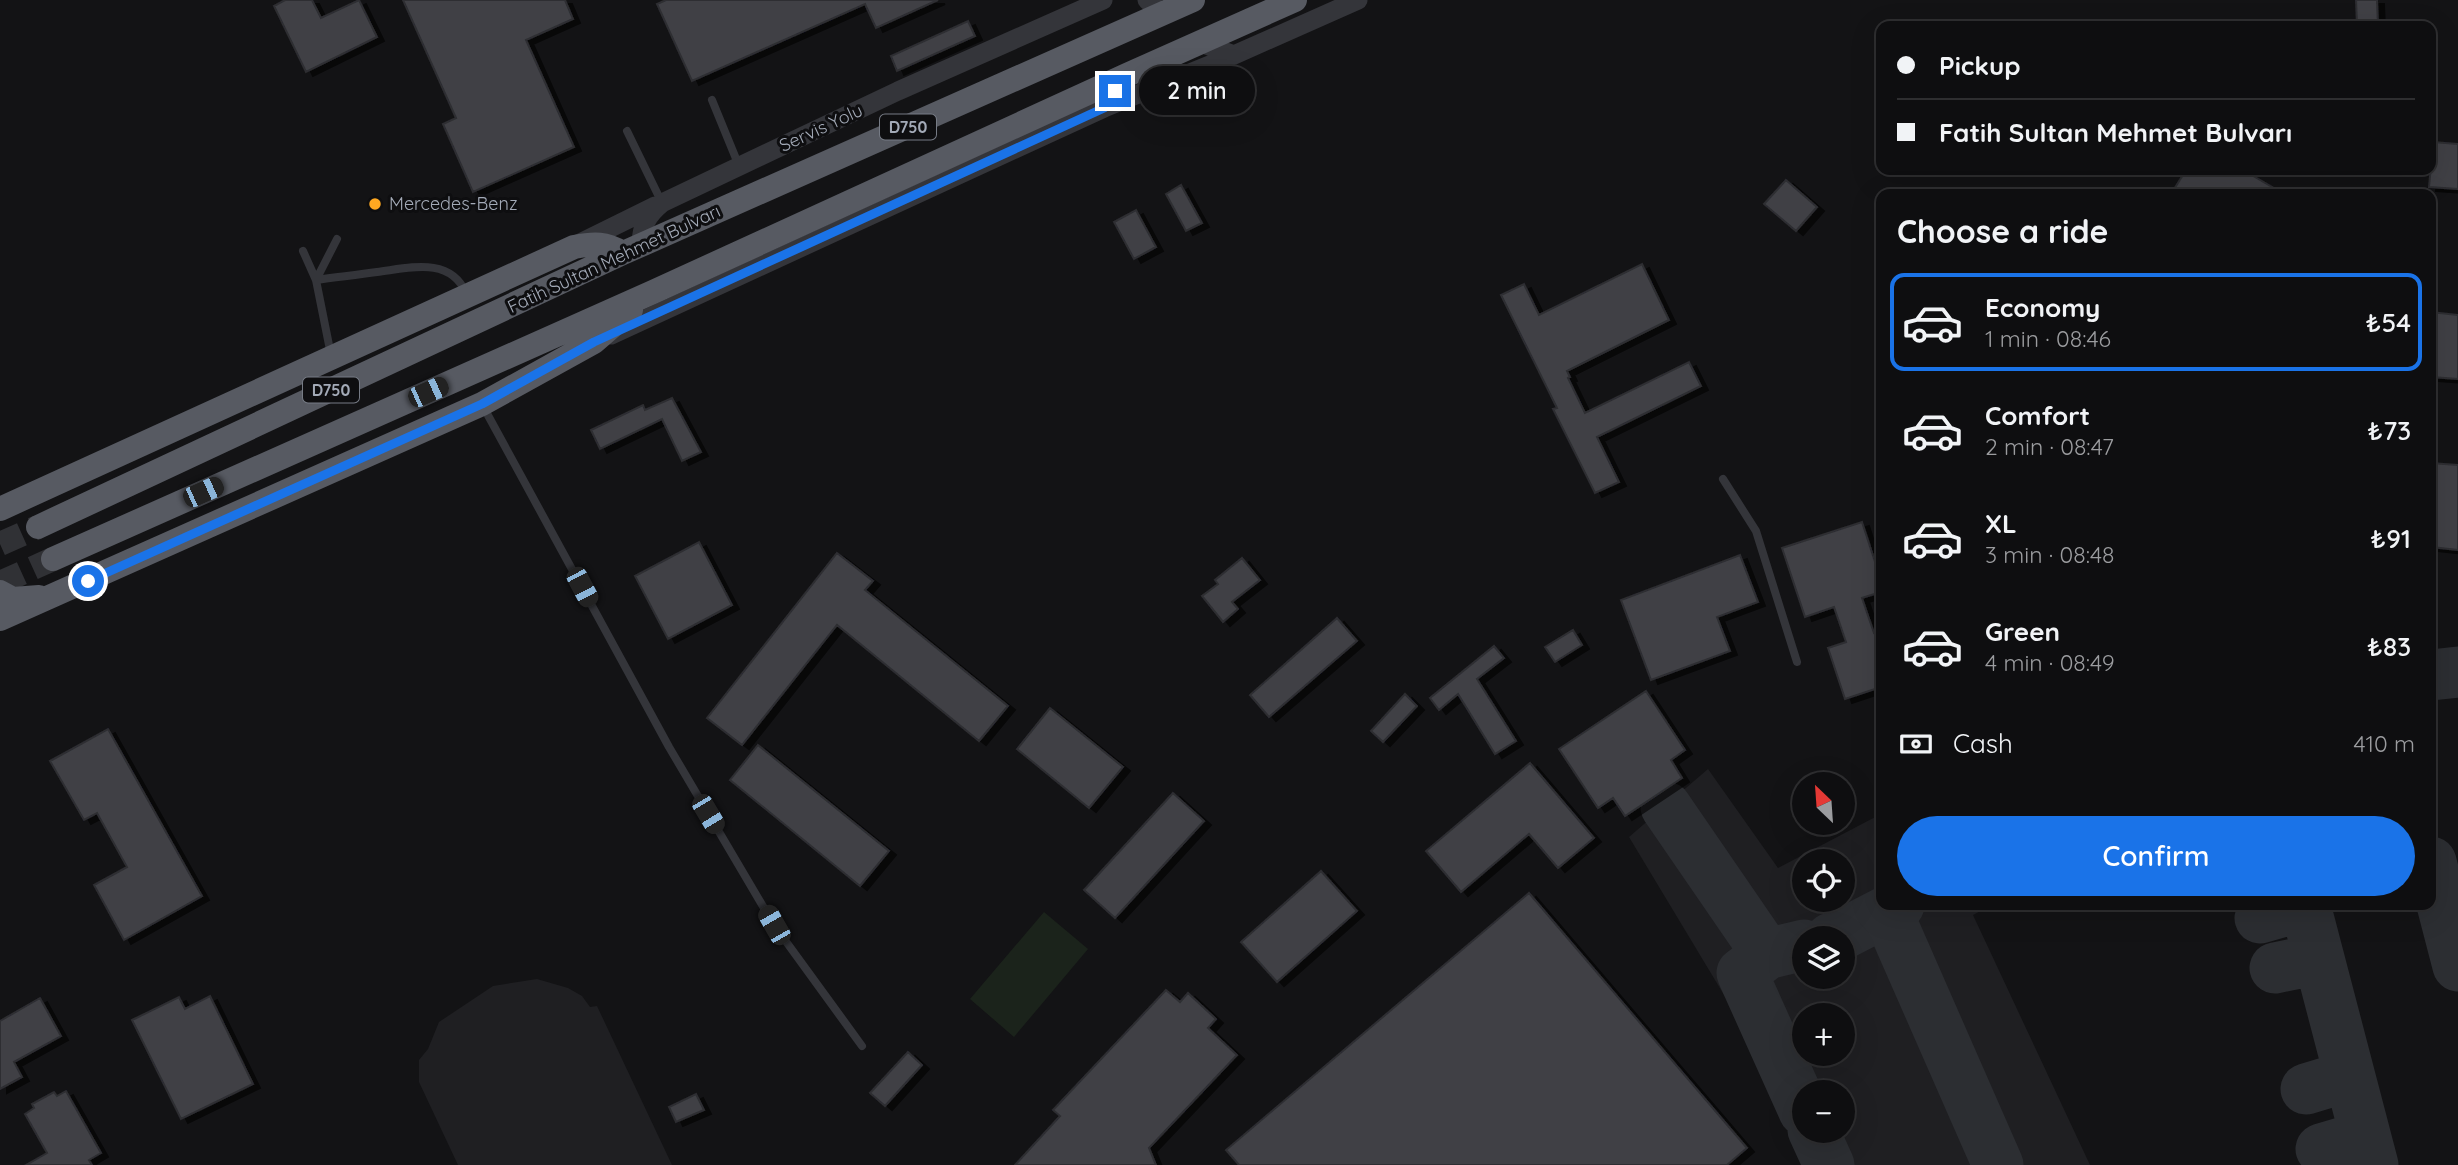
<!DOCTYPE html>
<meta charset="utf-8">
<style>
:root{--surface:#0e0e10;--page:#1c1c1e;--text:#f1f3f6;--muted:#9b9c9f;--line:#2e2e30;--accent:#1a73e8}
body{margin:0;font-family:Quicksand,sans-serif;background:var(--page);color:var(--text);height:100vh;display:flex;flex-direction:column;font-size:26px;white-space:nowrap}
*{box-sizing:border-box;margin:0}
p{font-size:23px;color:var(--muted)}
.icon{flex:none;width:38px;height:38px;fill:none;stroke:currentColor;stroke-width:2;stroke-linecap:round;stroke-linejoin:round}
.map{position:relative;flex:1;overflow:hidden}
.details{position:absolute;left:1876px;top:189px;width:560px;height:721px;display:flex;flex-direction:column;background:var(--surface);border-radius:14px;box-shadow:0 7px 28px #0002,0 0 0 2px var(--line)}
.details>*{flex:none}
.guide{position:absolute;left:1876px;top:21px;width:560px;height:154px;border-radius:14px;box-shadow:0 7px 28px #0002,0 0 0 2px var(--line);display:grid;align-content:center;height:154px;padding:0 21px;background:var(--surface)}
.needle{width:46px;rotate:335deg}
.tools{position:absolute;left:1792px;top:772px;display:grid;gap:14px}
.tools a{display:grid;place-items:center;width:63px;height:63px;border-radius:50%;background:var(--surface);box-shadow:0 7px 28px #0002,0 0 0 2px var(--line);font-size:35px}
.end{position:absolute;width:32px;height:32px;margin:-16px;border:9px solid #1a73e8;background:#fff;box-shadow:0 0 0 4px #fff}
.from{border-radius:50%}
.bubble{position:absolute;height:49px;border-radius:24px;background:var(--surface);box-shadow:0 7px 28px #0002,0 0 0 2px var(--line);font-size:23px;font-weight:600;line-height:49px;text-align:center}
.car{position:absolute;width:21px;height:42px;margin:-21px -10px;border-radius:9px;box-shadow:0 0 5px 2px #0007;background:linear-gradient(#222 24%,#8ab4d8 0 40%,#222 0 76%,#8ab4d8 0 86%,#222 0)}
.guide b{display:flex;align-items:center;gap:24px;height:66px;font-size:26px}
.guide b+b{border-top:2px solid var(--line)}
.guide i{width:18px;height:18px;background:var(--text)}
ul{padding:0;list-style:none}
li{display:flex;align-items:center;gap:21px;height:98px;margin:0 14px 10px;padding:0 7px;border:4px solid transparent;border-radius:14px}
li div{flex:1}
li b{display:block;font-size:26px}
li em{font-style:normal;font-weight:600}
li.current{border-color:var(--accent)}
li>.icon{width:63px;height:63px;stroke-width:1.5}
h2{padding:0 21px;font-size:32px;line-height:84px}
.pay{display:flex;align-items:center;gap:18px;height:77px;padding:0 21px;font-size:26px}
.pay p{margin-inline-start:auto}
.cta{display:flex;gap:14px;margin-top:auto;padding:14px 21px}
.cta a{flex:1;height:80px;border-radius:42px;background:var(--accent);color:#fff;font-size:28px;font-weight:600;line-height:80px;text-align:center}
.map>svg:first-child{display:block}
.built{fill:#1f1f22;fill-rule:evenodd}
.green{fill:#1b231b}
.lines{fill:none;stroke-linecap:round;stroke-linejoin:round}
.taxiway{stroke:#2c2e32;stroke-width:51}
.building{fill:#3f4045;stroke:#2d2d31;stroke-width:2;filter:url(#shadow)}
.trunk-tunnel{stroke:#303135;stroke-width:24;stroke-dasharray:24 12;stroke-linecap:butt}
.service{stroke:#34353a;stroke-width:8}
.tertiary{stroke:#34353a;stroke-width:19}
.trunk{stroke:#575a62;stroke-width:24}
.route{stroke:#1a73e8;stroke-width:9}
.poi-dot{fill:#ffa821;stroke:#0e0e10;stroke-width:2.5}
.labels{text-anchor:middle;stroke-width:6;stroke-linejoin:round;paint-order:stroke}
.shield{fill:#0e0e10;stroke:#767b85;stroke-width:2}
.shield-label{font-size:16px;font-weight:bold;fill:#a3aab7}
.street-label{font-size:18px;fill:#a3aab7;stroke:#0e0e10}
.poi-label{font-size:18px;fill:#a3aab7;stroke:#0e0e10;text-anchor:start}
</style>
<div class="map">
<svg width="2458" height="1165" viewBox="0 0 2458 1165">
<defs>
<filter id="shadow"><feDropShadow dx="7" dy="4" stdDeviation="0" flood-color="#0009"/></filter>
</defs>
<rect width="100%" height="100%" fill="#131315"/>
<path class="built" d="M 1708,769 L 1778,868 L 1881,814 L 1881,905 L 1992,905 L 1973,915 L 2090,1165 L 1819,1165 L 1786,1098 L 1629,837 ZM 1804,861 L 1843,861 L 1843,900 L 1804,900 ZM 1804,938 L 1843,938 L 1843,976 L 1804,976 ZM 1804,1015 L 1843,1015 L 1843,1054 L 1804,1054 ZM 1804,1092 L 1843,1092 L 1843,1130 L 1804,1130 Z
M 537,979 L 568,988 L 582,996 L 590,1007 L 597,1006 L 672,1165 L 458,1165 L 419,1082 L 419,1060 L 428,1049 L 439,1022 L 493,986 Z"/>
<path class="green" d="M 1044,912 L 1088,949 L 1014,1037 L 970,999 Z"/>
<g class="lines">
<path class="taxiway" d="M 2431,675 L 2458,672
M 1666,807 L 1767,954
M 2431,862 L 2458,966
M 2305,905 L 2373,1165
M 1887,912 L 1998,1165
M 2260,918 L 2305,905
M 1831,938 L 1839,936 L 1899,905
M 1804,945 L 1767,954 L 1742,973 L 1804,1111
M 2275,968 L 2319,959
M 2306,1089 L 2349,1076
M 1813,1130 L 1829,1165
M 2321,1149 L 2365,1136"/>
</g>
<path class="building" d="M 285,0 L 312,0 L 321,18 L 359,0 L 377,37 L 306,72 L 274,6 Z
M 403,0 L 565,0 L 573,19 L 526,40 L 574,147 L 473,192 L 443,124 L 456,118 Z
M 666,0 L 938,0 L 876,28 L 865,4 L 692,81 L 657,4 Z
M 2356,0 L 2377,0 L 2378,26 L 2357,26 Z
M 968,21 L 975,36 L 897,71 L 891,56 Z
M 2433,142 L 2458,144 L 2458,189 L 2429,187 Z
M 2186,170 L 2243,170 L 2284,194 L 2171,194 Z
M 1786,180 L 1817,207 L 1796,231 L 1764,204 Z
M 1181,185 L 1202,223 L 1186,231 L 1166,194 Z
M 1136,210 L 1156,247 L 1134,259 L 1114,222 Z
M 1642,264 L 1669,320 L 1567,371 L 1570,377 L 1568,378 L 1585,413 L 1689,362 L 1701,386 L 1597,437 L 1619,482 L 1595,493 L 1553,409 L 1557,408 L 1501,295 L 1524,284 L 1539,315 Z
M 2431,312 L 2458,315 L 2458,379 L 2431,377 Z
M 672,398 L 701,452 L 682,461 L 662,419 L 600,449 L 591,430 L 643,405 L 645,410 Z
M 2431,463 L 2458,465 L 2458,550 L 2431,547 Z
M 1862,522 L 1881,580 L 1881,592 L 1862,598 L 1874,633 L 1881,630 L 1881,687 L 1845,699 L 1828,648 L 1846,642 L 1834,607 L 1805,617 L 1782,548 Z
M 699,542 L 732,605 L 668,639 L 635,576 Z
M 837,553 L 873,581 L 865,590 L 1008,706 L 979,741 L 837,625 L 742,745 L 707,718 Z
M 1740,555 L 1758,602 L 1717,617 L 1730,651 L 1651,680 L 1621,600 Z
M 1242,558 L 1260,580 L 1232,602 L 1238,609 L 1223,622 L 1202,596 L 1218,584 L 1215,580 Z
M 1337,618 L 1357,641 L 1269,717 L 1250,695 Z
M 1573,630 L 1582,645 L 1555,662 L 1545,647 Z
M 1494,646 L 1504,658 L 1477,679 L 1516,741 L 1495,754 L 1458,694 L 1439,710 L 1430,698 Z
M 1646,691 L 1685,750 L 1671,760 L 1682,778 L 1625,816 L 1613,798 L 1598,808 L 1559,749 Z
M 1405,694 L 1417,706 L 1383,742 L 1371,731 Z
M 1050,708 L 1123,767 L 1089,808 L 1017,749 Z
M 108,729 L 202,896 L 124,940 L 94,885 L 127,867 L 97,813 L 84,820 L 50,761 Z
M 758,745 L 889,851 L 860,886 L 730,780 Z
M 1530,763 L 1594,838 L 1558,868 L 1529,834 L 1461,892 L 1426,851 Z
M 1173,793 L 1204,821 L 1115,918 L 1084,890 Z
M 1321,871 L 1357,911 L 1277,982 L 1241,942 Z
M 1529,893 L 1747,1148 L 1727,1165 L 1239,1165 L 1226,1150 Z
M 1166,990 L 1180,1002 L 1188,993 L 1216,1019 L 1208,1028 L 1237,1055 L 1149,1148 L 1156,1165 L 1015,1165 L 1060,1116 L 1053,1110 Z
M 210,996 L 253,1084 L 181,1119 L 132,1020 L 179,997 L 185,1009 Z
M 40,998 L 61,1036 L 14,1062 L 22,1077 L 0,1089 L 0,1021 Z
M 908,1052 L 922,1065 L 885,1106 L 870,1093 Z
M 66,1091 L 101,1153 L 89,1160 L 92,1165 L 26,1165 L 47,1153 L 25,1114 L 34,1108 L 32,1104 L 54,1092 L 57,1096 Z
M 696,1094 L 704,1110 L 676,1122 L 669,1107 Z"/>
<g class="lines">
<path class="trunk-tunnel" d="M 0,544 L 38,527
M 0,583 L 53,559"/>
<path class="service" d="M 712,100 L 739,166
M 627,131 L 662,203
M 303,251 L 316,280 L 331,355
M 316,280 C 337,277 357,275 377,272 C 409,268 450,256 466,293
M 316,280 L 337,239
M 484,408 L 669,747 L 774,925 L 862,1046
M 1723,479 L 1756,531 L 1797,662"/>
<path class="tertiary" d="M 1147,0 L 1163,14
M 1201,43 L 1234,55 L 1358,0
M 1104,108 L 1234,55
M 578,244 L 655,206
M 641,245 C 641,227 647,215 662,203 L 898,91 L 1103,0
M 611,335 L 1104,108 L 1127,75"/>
<path class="trunk" d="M 0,509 L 574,247 C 595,243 605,243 623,253
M 38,527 L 623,253 L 1193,0
M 53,559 L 653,292 L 1127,75 L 1295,0
M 0,592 L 13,599 L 39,597
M 0,619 L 482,404 L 594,342 L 631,310"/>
</g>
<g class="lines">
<path class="route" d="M 88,581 L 482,404 L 594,342 L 1104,108 L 1115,91"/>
</g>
<circle class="poi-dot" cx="375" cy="204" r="7"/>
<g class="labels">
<g class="shield">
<rect x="880" y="114.5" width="56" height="25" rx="5"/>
<rect x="303" y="377.5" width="56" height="25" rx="5"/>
</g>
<g class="shield-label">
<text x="908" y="133">D750</text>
<text x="331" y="396">D750</text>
</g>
<g class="street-label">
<text transform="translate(821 128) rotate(-25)" y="6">Servis Yolu</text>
<text transform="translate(614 259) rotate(-25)" y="6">Fatih Sultan Mehmet Bulvarı</text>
</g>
<g class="poi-label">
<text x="389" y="210">Mercedes-Benz</text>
</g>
</g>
</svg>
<div class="tools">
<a><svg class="needle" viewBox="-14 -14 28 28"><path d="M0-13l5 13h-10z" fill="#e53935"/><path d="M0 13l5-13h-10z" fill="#9b9c9f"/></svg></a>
<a><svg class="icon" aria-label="locate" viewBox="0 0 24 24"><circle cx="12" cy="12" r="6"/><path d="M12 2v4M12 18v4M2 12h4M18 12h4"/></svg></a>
<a><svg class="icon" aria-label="layers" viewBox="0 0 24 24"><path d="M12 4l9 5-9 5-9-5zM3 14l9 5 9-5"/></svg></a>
<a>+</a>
<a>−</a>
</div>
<i class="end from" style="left:88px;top:581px"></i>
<i class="end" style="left:1115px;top:91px"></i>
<div class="bubble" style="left:1139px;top:66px;width:116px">2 min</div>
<i class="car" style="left:428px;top:392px;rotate:66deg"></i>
<i class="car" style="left:203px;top:492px;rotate:66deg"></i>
<i class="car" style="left:582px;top:587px;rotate:152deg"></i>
<i class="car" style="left:708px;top:814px;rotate:149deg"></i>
<i class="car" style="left:774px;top:925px;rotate:330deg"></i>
<div class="guide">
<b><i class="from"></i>Pickup</b>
<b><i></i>Fatih Sultan Mehmet Bulvarı</b>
</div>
<section class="details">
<h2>Choose a ride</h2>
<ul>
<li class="current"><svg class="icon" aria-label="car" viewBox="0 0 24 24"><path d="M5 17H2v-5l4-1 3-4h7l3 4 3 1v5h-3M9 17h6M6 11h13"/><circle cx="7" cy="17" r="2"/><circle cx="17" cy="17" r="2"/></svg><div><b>Economy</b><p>1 min · 08:46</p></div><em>₺54</em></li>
<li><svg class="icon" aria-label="car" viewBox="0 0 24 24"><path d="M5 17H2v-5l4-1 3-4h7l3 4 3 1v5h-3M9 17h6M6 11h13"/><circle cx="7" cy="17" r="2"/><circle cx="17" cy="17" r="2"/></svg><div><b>Comfort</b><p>2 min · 08:47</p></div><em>₺73</em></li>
<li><svg class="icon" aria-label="car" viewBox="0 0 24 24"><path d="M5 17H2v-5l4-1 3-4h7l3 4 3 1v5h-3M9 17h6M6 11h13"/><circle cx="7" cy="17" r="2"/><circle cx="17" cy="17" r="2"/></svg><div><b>XL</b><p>3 min · 08:48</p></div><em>₺91</em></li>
<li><svg class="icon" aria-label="car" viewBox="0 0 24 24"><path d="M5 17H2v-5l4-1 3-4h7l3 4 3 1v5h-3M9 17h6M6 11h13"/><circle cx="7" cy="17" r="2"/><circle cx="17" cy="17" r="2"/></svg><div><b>Green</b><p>4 min · 08:49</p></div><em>₺83</em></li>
</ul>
<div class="pay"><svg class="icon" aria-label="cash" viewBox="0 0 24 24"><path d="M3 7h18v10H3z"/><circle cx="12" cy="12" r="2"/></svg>Cash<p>410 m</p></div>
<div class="cta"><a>Confirm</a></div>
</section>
</div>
